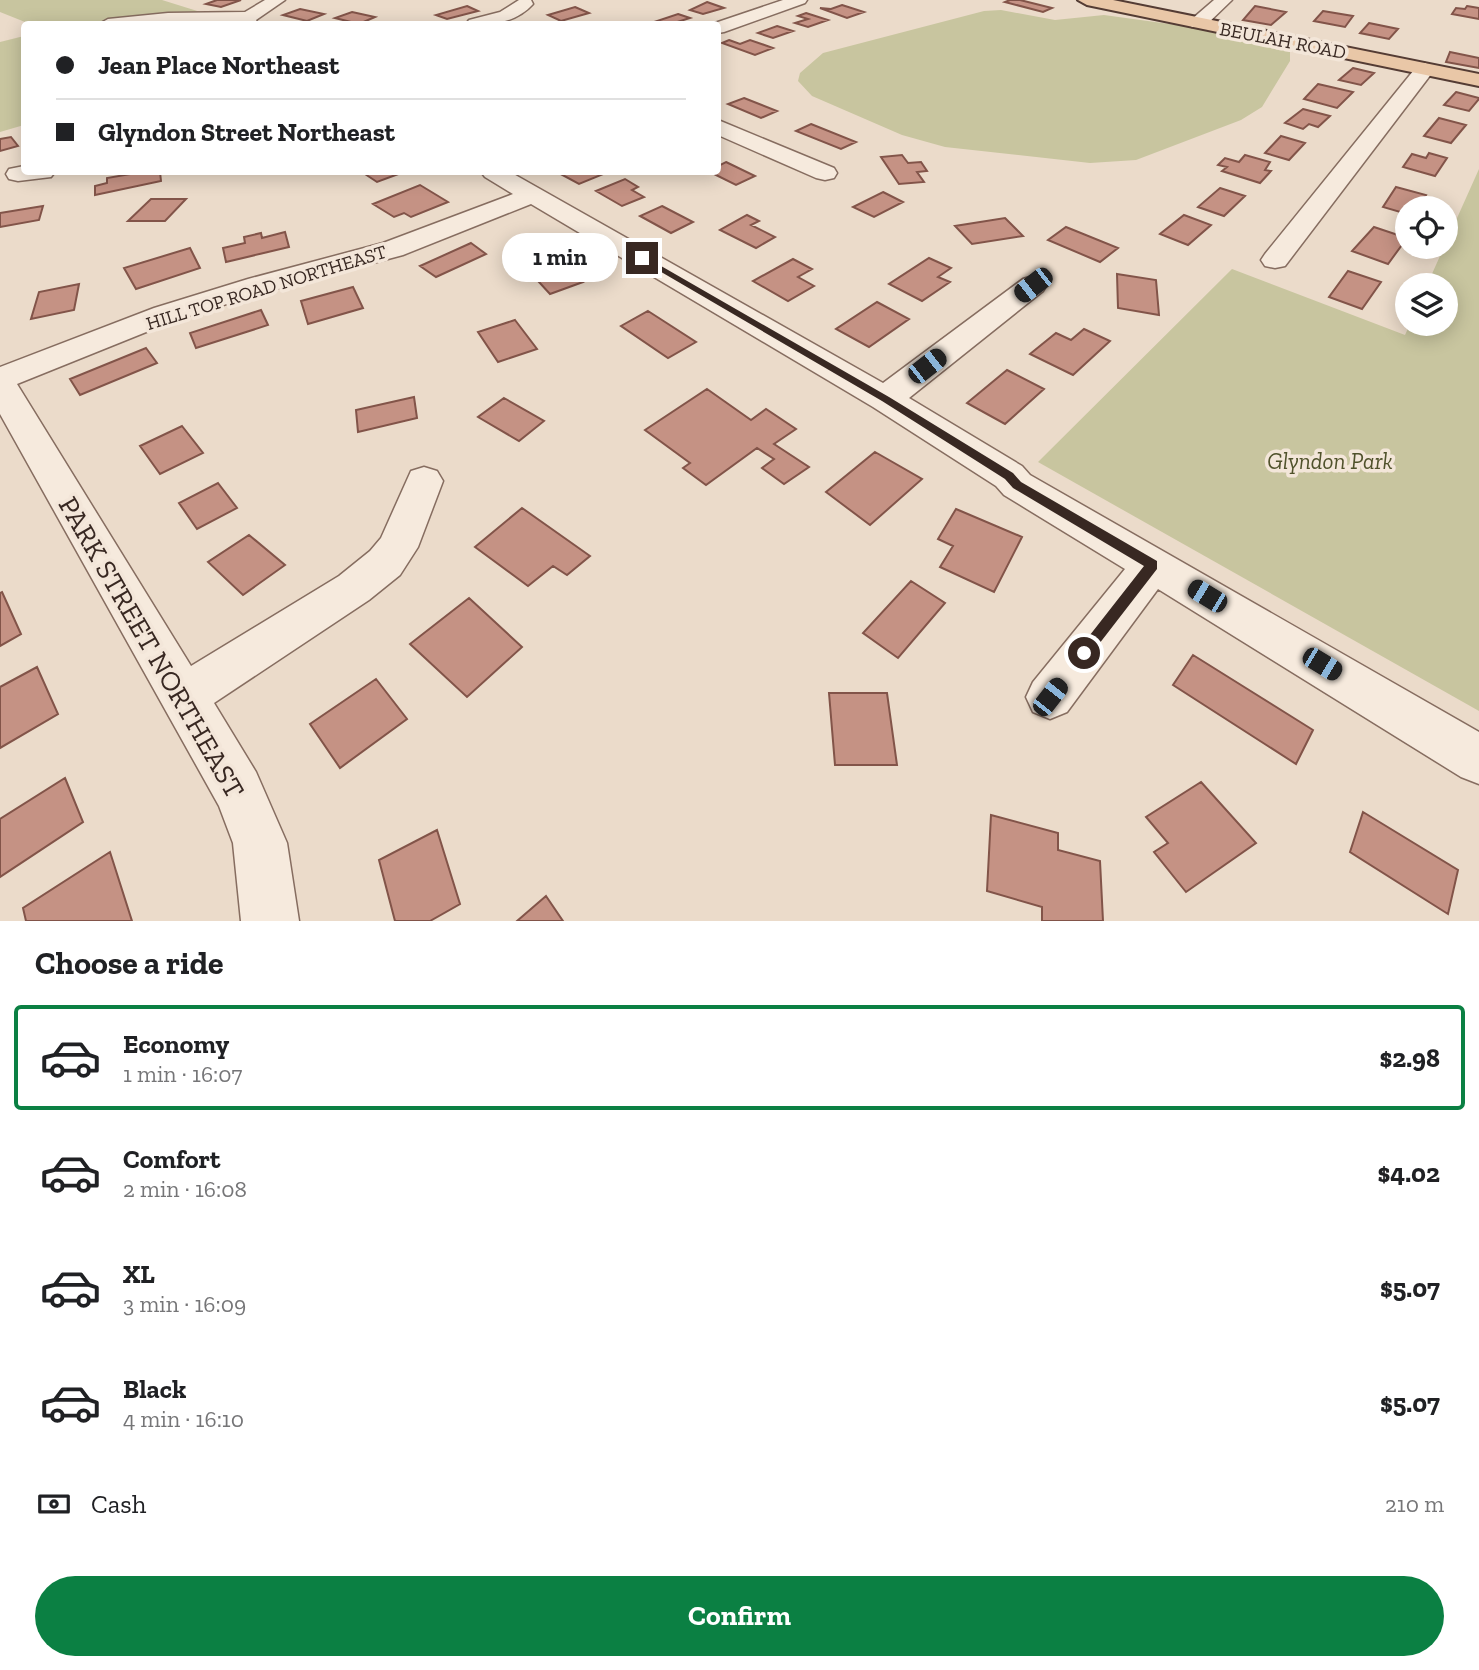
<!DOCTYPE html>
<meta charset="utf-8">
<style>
:root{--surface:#fff;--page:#f2f2f2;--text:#202124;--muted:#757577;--line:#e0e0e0;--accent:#0b8043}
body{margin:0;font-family:"Zilla Slab",serif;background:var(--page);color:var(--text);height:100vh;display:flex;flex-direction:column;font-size:26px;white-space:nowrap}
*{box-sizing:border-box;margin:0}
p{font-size:23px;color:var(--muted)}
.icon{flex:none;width:38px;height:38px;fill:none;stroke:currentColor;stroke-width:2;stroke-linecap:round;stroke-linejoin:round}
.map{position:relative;height:921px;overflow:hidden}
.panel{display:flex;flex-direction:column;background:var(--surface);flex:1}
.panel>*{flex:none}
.banner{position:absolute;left:21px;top:21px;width:700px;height:154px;border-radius:7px;box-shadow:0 4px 18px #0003;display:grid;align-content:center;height:154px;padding:0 35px;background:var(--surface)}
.buttons{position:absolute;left:1395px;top:196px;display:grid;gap:14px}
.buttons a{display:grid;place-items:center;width:63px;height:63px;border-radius:50%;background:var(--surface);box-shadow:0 4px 18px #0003;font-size:35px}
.end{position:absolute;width:32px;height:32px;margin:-16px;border:9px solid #382822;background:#fff;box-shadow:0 0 0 4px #fff}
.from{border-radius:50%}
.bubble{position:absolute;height:49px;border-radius:24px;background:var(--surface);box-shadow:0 4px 18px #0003;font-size:23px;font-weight:800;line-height:49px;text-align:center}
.car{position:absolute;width:21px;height:42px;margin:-21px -10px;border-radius:9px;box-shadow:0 0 5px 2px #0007;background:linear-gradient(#222 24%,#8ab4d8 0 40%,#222 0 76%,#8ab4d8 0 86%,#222 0)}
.banner b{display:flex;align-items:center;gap:24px;height:66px;font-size:26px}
.banner b+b{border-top:2px solid var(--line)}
.banner i{width:18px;height:18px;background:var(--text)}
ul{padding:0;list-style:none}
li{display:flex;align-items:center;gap:21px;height:105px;margin:0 14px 10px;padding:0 21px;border:4px solid transparent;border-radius:7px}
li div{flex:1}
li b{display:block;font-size:26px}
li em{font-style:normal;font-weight:800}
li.active{border-color:var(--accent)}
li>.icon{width:63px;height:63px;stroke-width:1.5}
h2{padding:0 35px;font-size:32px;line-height:84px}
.pay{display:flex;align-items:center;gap:18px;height:77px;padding:0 35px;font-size:26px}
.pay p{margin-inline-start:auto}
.cta{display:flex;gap:14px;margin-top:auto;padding:14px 35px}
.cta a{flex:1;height:80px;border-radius:42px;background:var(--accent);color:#fff;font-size:28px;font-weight:800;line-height:80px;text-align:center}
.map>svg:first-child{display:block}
.green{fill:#c8c59f}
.building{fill:#c59284;stroke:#825449;stroke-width:2}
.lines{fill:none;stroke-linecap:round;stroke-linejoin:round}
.minor-casing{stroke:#866d60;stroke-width:3}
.major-casing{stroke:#543c34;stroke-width:4}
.minor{fill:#f6eadd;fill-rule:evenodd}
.major{fill:#e9c7a7;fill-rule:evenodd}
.route{fill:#382822}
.labels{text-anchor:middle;stroke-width:7;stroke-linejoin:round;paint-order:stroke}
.far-street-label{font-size:19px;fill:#382822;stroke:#f3e6d9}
.park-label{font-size:23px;font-style:italic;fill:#50522b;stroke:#f3e6d9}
.near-street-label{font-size:28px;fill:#382822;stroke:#f3e6d9}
</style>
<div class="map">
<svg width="1479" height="921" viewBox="0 0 1479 921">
<rect width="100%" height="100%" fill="#ebdbca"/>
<path class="green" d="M 0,0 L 162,0 L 239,24 L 30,24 L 0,12 Z
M 1001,10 L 1055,20 L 1104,15 L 1206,29 L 1290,48 L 1290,61 L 1262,107 L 1241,120 L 1136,160 L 1090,163 L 945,147 L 902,135 L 812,96 L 798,81 L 800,73 L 823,53 L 984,11 Z
M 24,36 L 24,125 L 0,132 L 0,42 Z
M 1479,169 L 1479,711 L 1038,462 L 1232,269 L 1405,335 L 1410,324 L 1446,324 L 1446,285 L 1427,285 Z"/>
<path class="building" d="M 217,0 L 241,0 L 221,7 L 206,4 Z
M 1010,0 L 1020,0 L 1052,8 L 1043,12 L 1005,2 Z
M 707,2 L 724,8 L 703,14 L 690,10 Z
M 842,5 L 864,12 L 847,18 L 820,8 L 831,9 Z
M 467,6 L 478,11 L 447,19 L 436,15 Z
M 1255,6 L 1286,12 L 1271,25 L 1243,20 Z
M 1467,6 L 1479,8 L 1479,19 L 1452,14 L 1456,8 L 1465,9 Z
M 575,7 L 589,13 L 561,21 L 548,15 Z
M 300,9 L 324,14 L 307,21 L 283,15 Z
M 1323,11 L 1353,16 L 1345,27 L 1314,21 Z
M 352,12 L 375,17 L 359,24 L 335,18 Z
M 806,13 L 828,20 L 808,27 L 795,23 L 808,19 L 798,16 Z
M 678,14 L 690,18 L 671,24 L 657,21 Z
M 1369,23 L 1398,29 L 1389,39 L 1360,33 Z
M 777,26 L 793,31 L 773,38 L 758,33 Z
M 729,40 L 740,44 L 750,40 L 773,48 L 755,55 L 722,43 Z
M 1450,52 L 1479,58 L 1479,68 L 1446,62 Z
M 1353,68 L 1374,73 L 1361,85 L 1339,80 Z
M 1318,84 L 1353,92 L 1337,108 L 1304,99 Z
M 1456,92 L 1479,98 L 1479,99 L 1469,111 L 1444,105 Z
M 744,98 L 777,111 L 761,118 L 728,104 Z
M 1303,109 L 1330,116 L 1318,127 L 1309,124 L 1303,129 L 1285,123 Z
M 1439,118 L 1466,125 L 1451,143 L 1424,136 Z
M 811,124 L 856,142 L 841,149 L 796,131 Z
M 1281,136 L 1305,143 L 1289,160 L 1265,153 Z
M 11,137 L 18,146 L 0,151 L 0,139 Z
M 1429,153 L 1447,158 L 1435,176 L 1403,167 L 1412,154 L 1426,158 Z
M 902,155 L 908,163 L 921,162 L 927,171 L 917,172 L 924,182 L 899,184 L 881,157 Z
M 1245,155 L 1270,162 L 1265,170 L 1271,171 L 1260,183 L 1222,171 L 1227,167 L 1218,165 L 1225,158 L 1239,162 Z
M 726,162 L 755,176 L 736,185 L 710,172 L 718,172 L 718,166 Z
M 142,172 L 160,172 L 161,181 L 95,195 L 95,186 L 107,183 L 107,178 Z
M 362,172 L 399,172 L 401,173 L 377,182 Z
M 557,172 L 595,172 L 601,175 L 579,184 Z
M 625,179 L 638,187 L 632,190 L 644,197 L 622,206 L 596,191 Z
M 420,185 L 448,202 L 411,217 L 404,213 L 394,217 L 373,204 Z
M 1396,187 L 1426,195 L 1418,208 L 1407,208 L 1407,214 L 1383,207 Z
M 1220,188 L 1245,196 L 1224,216 L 1198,207 Z
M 883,192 L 903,202 L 874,217 L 853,207 Z
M 151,199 L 186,199 L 165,221 L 128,221 Z
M 43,206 L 39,220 L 0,227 L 0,213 Z
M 662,206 L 693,222 L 671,233 L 640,216 Z
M 747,215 L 759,221 L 751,225 L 775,237 L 756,248 L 720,230 Z
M 1184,215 L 1211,225 L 1188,245 L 1160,234 Z
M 1005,218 L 1023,236 L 972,244 L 955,226 Z
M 1066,227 L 1118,248 L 1100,262 L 1048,240 Z
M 1374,227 L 1407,238 L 1388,264 L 1352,251 Z
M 285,232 L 289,247 L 226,262 L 223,248 L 245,243 L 244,237 L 261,233 L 262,238 Z
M 471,243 L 486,254 L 436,277 L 420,266 Z
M 190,248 L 200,268 L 136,289 L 124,268 Z
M 560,258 L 583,282 L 550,294 L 527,269 Z
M 929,258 L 951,268 L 938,277 L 950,282 L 922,301 L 889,284 Z
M 793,259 L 812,269 L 798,277 L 814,286 L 788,301 L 753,281 Z
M 1348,271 L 1381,282 L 1362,309 L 1329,297 Z
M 1117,274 L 1156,280 L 1159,315 L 1118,308 Z
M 79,284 L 74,310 L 31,319 L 39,292 Z
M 353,287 L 363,308 L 308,324 L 301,301 Z
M 877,302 L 909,319 L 869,347 L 836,329 Z
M 261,310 L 268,325 L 196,348 L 190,333 Z
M 648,311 L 696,342 L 668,358 L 621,326 Z
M 515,320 L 537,349 L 498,362 L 478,332 Z
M 1084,329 L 1110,341 L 1073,375 L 1030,354 L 1056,333 L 1071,340 Z
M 146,348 L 157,363 L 80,395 L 70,379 Z
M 1007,370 L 1044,389 L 1005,424 L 967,403 Z
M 707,389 L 751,420 L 766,409 L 796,429 L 774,444 L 809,467 L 784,484 L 762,468 L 774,459 L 757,448 L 706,485 L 683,468 L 690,463 L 645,430 Z
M 414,397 L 417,418 L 358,432 L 356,410 Z
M 504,398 L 544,421 L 519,441 L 478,417 Z
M 182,426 L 203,453 L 160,474 L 140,446 Z
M 875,452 L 922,479 L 870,525 L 826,492 Z
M 218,483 L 237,508 L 197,529 L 179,503 Z
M 522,508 L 590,556 L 567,575 L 553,566 L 528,586 L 475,547 Z
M 956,509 L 1022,537 L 994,592 L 940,567 L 953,546 L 938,539 Z
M 249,535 L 285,565 L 243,595 L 208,562 Z
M 911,581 L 945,603 L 898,658 L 863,633 Z
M 2,592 L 21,634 L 0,646 L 0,593 Z
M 469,598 L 522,647 L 467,697 L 410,644 Z
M 1193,655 L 1313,730 L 1296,764 L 1173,685 Z
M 37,667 L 58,714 L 0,748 L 0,687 Z
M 376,679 L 407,719 L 340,768 L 310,724 Z
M 829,693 L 887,693 L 897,765 L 835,765 Z
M 65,778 L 83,822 L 0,877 L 0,819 Z
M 1201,782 L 1256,843 L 1186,892 L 1154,852 L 1168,843 L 1146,817 Z
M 1363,812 L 1458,870 L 1448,914 L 1350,852 Z
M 991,815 L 1058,833 L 1058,850 L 1100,861 L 1103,921 L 1042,921 L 1042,907 L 987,891 Z
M 437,830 L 460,904 L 430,921 L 395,921 L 379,860 Z
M 110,852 L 132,921 L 26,921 L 23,908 Z
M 546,896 L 563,921 L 517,921 Z"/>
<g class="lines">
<defs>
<path id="minor" d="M 265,0 L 285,0 L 256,20 L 258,24 L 238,22 L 99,24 L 108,19 L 168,13 L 245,12 Z
M 519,0 L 531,0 L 533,4 C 516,23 490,26 466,24 L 469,20 L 500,12 Z
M 783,0 L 807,0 L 805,3 L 724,32 L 718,33 L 718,24 L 712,24 Z
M 1214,0 L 1232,0 L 1204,27 L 1192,27 L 1189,23 L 1192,19 Z
M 1425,63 L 1435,69 L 1285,266 L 1275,268 L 1265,266 L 1261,260 L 1265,254 L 1418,65 Z
M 718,120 L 834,168 L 837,173 L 834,178 L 825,180 L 816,178 L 718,135 Z
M 24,166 L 24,172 L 55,172 L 51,177 L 18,181 L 9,179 L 6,174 L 9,169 Z
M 481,172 L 510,172 L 883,383 L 1023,279 L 1033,276 L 1043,279 L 1047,285 L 1043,291 L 909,398 L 1022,466 L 1030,475 L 1479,732 L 1479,784 L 1461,777 L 1158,589 L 1067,712 L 1050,719 L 1033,712 L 1026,697 L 1033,682 L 1125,569 L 1004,495 L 996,486 L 873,407 L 531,204 L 403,255 L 268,291 L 176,320 L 17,384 L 191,666 L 339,576 L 370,551 L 381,538 L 411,471 L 424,467 L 437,471 L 443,481 L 418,547 L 400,575 L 369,600 L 214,703 L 256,772 L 287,843 L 299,921 L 241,921 L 233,843 L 219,806 L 0,414 L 0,367 L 154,308 L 248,279 L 383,243 L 513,194 L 485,177 Z"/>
<path id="major" d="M 1078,0 L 1113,0 L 1479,74 L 1479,86 L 1087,5 Z"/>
</defs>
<use href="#minor" class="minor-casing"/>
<use href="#major" class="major-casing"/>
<use href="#minor" class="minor"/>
<use href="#major" class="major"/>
</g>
<path class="route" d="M 642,255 L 889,397 L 1013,473 L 1021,482 L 1157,561 L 1157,569 L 1089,657 L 1079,657 L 1079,649 L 1144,566 L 1013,488 L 1005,479 L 882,401 L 639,259 Z"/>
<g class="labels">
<g class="far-street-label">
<text transform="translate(1283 40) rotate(11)" y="7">BEULAH ROAD</text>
<text transform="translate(266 287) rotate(-17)" y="7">HILL TOP ROAD NORTHEAST</text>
</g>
<g class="park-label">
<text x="1330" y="469">Glyndon Park</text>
</g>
<g class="near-street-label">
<text transform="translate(152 647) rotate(60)" y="10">PARK STREET NORTHEAST</text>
</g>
</g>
</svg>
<div class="buttons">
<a><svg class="icon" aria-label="locate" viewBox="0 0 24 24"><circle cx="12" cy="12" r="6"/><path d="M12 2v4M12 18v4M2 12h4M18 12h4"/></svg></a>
<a><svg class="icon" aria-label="layers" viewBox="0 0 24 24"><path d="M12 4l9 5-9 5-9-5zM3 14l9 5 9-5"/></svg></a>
</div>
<i class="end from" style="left:1084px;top:653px"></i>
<i class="end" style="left:642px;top:258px"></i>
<div class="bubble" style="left:502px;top:233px;width:116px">1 min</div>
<i class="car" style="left:1033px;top:285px;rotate:232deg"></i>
<i class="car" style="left:927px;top:366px;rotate:52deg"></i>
<i class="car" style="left:1207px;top:596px;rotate:301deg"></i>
<i class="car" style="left:1322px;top:664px;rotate:121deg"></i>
<i class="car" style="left:1050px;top:697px;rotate:38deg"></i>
<div class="banner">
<b><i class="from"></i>Jean Place Northeast</b>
<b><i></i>Glyndon Street Northeast</b>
</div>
</div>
<section class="panel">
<h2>Choose a ride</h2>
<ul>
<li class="active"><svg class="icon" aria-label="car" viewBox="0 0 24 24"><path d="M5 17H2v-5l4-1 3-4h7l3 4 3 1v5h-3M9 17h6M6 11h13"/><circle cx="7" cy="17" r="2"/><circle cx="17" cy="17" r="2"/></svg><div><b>Economy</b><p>1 min · 16:07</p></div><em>$2.98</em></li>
<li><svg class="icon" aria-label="car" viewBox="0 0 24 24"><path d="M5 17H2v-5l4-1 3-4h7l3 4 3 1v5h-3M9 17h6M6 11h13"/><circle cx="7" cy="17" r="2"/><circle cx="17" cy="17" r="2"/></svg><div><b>Comfort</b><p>2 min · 16:08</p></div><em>$4.02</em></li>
<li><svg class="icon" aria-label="car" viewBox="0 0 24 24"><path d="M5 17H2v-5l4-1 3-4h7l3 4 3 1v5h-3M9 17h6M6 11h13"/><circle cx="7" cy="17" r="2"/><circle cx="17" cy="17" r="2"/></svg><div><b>XL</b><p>3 min · 16:09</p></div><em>$5.07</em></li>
<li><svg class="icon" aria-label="car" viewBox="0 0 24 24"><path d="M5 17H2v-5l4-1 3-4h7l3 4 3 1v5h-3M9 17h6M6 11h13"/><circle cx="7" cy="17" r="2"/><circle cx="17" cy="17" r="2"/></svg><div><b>Black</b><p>4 min · 16:10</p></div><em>$5.07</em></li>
</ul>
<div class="pay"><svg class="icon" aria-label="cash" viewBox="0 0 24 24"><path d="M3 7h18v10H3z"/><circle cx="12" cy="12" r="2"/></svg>Cash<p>210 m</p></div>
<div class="cta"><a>Confirm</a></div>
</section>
